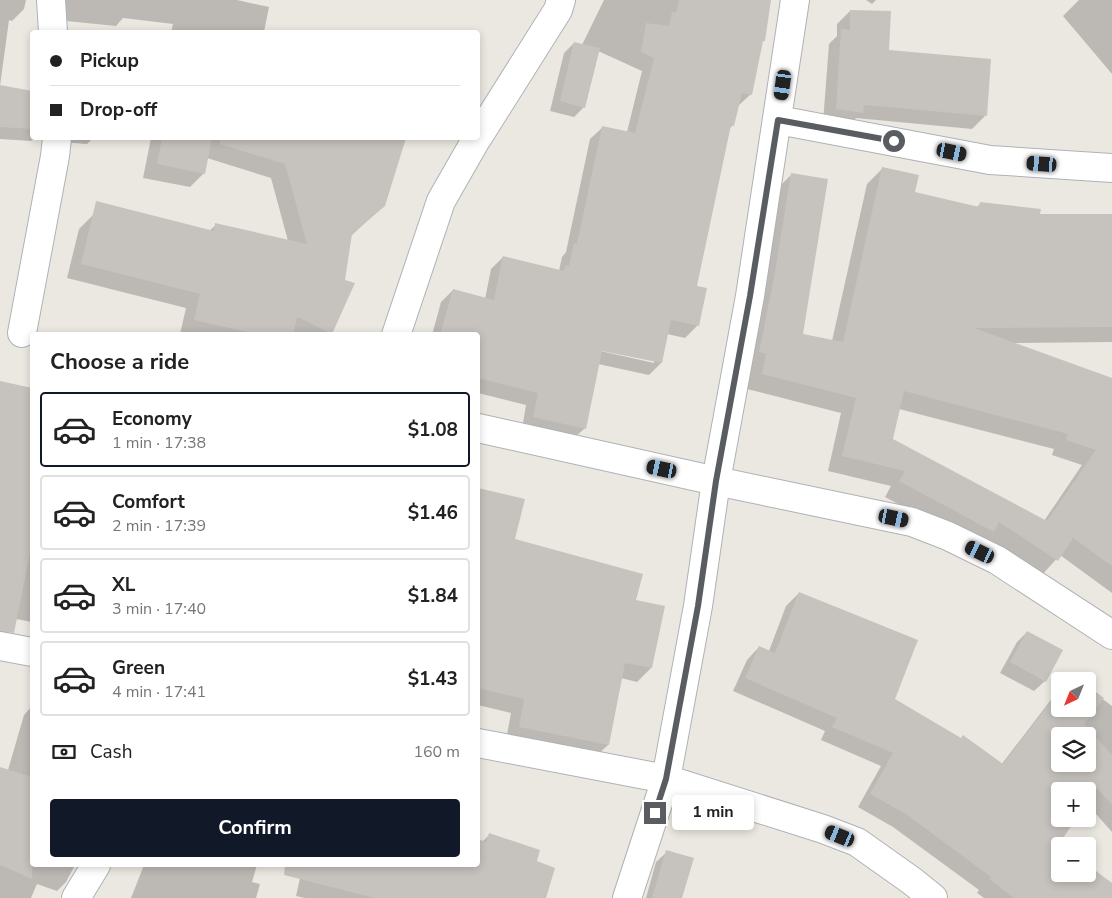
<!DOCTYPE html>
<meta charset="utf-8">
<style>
:root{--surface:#fff;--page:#f2f2f2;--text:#222;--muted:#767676;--line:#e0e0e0;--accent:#111827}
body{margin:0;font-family:"Nunito Sans",sans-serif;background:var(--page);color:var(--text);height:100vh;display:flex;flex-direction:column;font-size:19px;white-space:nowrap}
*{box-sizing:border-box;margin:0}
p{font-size:16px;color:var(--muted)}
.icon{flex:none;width:28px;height:28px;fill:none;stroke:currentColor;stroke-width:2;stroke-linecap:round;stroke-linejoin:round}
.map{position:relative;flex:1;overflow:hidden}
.drawer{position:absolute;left:30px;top:332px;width:450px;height:535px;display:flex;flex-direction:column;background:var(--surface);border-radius:5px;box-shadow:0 2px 8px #0003}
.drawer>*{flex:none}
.top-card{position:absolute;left:30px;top:30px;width:450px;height:110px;border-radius:5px;box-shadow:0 2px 8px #0003;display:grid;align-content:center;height:110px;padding:0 20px;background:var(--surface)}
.needle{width:32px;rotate:223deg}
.fabs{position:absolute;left:1051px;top:672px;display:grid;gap:10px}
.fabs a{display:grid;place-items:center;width:45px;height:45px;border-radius:5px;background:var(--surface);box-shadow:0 2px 8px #0003;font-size:25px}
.end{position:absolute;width:22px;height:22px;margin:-11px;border:6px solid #595d61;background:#fff;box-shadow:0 0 0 2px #fff}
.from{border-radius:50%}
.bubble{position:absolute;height:35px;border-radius:5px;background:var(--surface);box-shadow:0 2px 8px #0003;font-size:16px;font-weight:700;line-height:35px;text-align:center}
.car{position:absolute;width:15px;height:30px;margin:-15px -8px;border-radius:6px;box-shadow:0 0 4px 1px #0007;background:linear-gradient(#222 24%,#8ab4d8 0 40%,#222 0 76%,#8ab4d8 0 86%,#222 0)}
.top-card b{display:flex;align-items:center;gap:18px;height:48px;font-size:19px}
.top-card b+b{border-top:1px solid var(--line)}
.top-card i{width:12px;height:12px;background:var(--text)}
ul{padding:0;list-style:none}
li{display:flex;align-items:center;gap:15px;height:75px;margin:0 10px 8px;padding:0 10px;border:2px solid var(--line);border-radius:5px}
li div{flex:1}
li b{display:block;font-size:19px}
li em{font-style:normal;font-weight:700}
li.active{border-color:var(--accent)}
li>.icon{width:45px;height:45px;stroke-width:1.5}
h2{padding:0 20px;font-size:22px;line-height:60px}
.pay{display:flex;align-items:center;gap:12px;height:55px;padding:0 20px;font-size:19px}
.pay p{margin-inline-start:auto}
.cta{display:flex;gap:10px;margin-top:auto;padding:10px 20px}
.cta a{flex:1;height:58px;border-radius:5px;background:var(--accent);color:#fff;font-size:20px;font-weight:700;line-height:58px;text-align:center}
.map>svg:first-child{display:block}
.shadow{fill:#0003;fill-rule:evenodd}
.building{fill:#c6c3be;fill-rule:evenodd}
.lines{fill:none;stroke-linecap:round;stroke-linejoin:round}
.minor-casing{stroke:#aeb2b6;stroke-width:30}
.minor{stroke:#fff;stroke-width:28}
.route{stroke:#595d61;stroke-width:6}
</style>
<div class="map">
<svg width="1112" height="898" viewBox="0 0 1112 898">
<rect width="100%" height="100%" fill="#ebe8e1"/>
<path class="shadow" d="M 0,0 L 26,0 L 24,9 L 12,21 L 9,20 L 0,86 L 32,92 L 32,138 L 35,138 L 31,141 L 0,139 Z
M 43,0 L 237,0 L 269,7 L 264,32 L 171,32 L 173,24 L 123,18 L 116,26 L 66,21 L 67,12 L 51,10 Z
M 604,0 L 770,0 L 764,41 L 761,43 L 751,94 L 738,106 L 733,125 L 729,129 L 695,287 L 697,326 L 685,338 L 667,334 L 661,363 L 649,375 L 598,364 L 585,428 L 572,440 L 522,429 L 526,405 L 478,393 L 478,335 L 432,335 L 441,302 L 453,290 L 485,299 L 491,269 L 503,257 L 559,271 L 562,257 L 566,252 L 590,139 L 603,127 L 627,132 L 642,71 L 598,51 L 584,107 L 574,117 L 550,111 L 564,53 L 574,43 L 582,45 ZM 596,348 L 654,360 L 654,363 L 596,350 Z
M 866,0 L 876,0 L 872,4 Z
M 1112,0 L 1112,74 L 1063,16 L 1079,0 Z
M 850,11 L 888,51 L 985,116 L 972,129 L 856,118 L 849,126 L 823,122 L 829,44 L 837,36 L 837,24 Z
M 55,138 L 93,138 L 87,144 L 59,142 Z
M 151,138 L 405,138 L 384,205 L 351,236 L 331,333 L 329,335 L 185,335 L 180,334 L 186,308 L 67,278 L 79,229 L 93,215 L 209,231 L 216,225 L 288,241 L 271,178 L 207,158 L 204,173 L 190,187 L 143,178 Z
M 883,168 L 914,193 L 976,208 L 980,204 L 1039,216 L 1112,215 L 1112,342 L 1012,343 L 1112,380 L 1112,593 L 1060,555 L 1041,576 L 985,539 L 977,546 L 885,497 L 891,486 L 828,471 L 841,413 L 747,389 L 751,370 L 744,368 L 776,190 L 792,174 L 802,335 L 832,341 L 867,184 ZM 899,409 L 1054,449 L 1052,455 L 1082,465 L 1044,521 L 892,440 Z
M 1,382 L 32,389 L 32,622 L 16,619 L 15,623 L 2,636 L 0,636 L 0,384 Z
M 478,489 L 523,500 L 514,540 L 635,601 L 664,607 L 651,668 L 637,682 L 621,678 L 608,745 L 594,758 L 506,740 L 511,713 L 478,705 Z
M 799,593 L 893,699 L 1001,765 L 1060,688 L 1060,709 L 1088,709 L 1088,688 L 1112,706 L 1112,832 L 1088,805 L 1088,791 L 1060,791 L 1060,819 L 1074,819 L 1057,844 L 1060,846 L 1060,874 L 1088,874 L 1088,866 L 1112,884 L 1112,898 L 984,898 L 977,893 L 979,890 L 893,827 L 858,807 L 881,766 L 821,740 L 825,731 L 733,691 L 747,660 L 759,647 L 769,651 L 786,606 ZM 1060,736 L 1088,736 L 1088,764 L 1060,764 Z
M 1027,632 L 1045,681 L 1034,691 L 1000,673 L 1017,642 Z
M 32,706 L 32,865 L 75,865 L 66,882 L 57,891 L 37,884 L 31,898 L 0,898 L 0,768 L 8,770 L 24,715 Z
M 489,835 L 535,862 L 544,898 L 305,898 L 296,896 L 303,865 L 478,865 L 478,840 L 482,842 Z
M 667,852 L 681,898 L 646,898 L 656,862 Z
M 144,865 L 257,865 L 252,882 L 260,884 L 256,898 L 131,898 Z"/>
<path class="building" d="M 679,0 L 771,0 L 765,41 L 763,41 L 752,95 L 742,93 L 734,126 L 731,125 L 697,286 L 707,288 L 699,326 L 671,320 L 662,363 L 602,351 L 586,429 L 533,417 L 538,393 L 478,378 L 478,335 L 440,335 L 453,289 L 494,300 L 503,256 L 564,271 L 565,265 L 569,266 L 574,243 L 577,244 L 602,126 L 635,133 L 654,58 L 641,52 L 646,23 L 669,26 L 672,12 L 676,13 Z
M 850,10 L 891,11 L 889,50 L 991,59 L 987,116 L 864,105 L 863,113 L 836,109 L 841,29 L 850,30 Z
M 574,42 L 600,48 L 585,108 L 560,101 Z
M 0,85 L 32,91 L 32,129 L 0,127 Z
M 162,138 L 212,138 L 205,174 L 157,164 Z
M 221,138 L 406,138 L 385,206 L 352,234 L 345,280 L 355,283 L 332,334 L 297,317 L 293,335 L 261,335 L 194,320 L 200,294 L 81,264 L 96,201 L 214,231 L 215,223 L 307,244 L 285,164 L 220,144 Z
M 882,167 L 919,175 L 915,192 L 979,207 L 980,202 L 1041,209 L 1040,214 L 1112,214 L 1112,327 L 974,328 L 1112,378 L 1112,566 L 1073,538 L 1058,561 L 999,522 L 994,532 L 899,481 L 905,471 L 842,456 L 856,398 L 762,374 L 766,354 L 759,352 L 774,278 L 791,173 L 828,179 L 803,334 L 843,342 ZM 904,391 L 1068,434 L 1066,440 L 1096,450 L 1047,521 L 893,439 Z
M 0,381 L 32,388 L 32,542 L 14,633 L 0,631 Z
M 478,488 L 525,499 L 515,539 L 643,574 L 636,600 L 665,606 L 652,668 L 625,663 L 609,745 L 519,727 L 524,699 L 478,688 Z
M 799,592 L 918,640 L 895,699 L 961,738 L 963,735 L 1003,764 L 1060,690 L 1060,709 L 1088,709 L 1088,686 L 1104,698 L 1084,724 L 1112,755 L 1112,805 L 1097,788 L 1088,802 L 1088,791 L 1060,791 L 1060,819 L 1076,819 L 1059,844 L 1062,846 L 1060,846 L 1060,874 L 1088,874 L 1088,865 L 1112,883 L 1112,898 L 1014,898 L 989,879 L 991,877 L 906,814 L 870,794 L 893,753 L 832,727 L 837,718 L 745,678 L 759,646 L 775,653 ZM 1060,736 L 1088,736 L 1088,764 L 1060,764 Z
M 1027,631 L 1063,650 L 1046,682 L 1010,662 Z
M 1072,674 L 1081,681 L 1067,681 Z
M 0,767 L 32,777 L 32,879 L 0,865 Z
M 489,833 L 540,850 L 537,861 L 555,868 L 546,898 L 375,898 L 284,875 L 285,865 L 478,865 L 478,839 L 486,842 Z
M 666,850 L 694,858 L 682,898 L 652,898 Z"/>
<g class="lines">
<defs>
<path id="minor" d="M 51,0 L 53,32
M 778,120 L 990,160 L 1112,168
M 478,137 L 558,10 L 561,0
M 22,333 L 55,156 L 57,138
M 396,335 L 441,201 L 477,138
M 478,428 L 716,481 L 912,522 L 948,536 L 997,560 L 1112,635
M 0,646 L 32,652
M 478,743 L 666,779 L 823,829 L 857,842 L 912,881 L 933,898
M 76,898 L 96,865
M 627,898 L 666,779 L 698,606 L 716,481 L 750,296 L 795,0"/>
</defs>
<use href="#minor" class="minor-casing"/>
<use href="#minor" class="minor"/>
</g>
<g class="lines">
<path class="route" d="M 655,813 L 666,779 L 698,606 L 716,481 L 750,296 L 778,120 L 894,141"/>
</g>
</svg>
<div class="fabs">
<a><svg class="needle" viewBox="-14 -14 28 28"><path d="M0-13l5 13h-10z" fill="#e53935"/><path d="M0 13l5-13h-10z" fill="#767676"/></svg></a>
<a><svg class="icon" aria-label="layers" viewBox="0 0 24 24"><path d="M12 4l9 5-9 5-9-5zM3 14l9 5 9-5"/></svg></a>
<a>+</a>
<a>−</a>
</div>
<i class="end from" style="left:894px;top:141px"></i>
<i class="end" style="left:655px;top:813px"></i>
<div class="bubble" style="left:672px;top:795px;width:82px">1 min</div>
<i class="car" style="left:783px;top:85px;rotate:188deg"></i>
<i class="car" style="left:952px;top:152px;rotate:102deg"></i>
<i class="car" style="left:1042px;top:164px;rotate:274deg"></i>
<i class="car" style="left:662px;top:469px;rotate:282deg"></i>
<i class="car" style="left:894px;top:518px;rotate:102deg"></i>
<i class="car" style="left:980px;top:552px;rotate:296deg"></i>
<i class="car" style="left:840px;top:836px;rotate:292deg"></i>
<div class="top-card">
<b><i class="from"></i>Pickup</b>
<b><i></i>Drop-off</b>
</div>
<section class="drawer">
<h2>Choose a ride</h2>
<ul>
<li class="active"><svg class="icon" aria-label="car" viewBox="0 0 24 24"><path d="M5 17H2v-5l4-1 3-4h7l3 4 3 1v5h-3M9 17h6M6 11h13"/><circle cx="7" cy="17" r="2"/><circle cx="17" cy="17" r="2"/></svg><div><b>Economy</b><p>1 min · 17:38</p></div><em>$1.08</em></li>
<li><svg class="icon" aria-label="car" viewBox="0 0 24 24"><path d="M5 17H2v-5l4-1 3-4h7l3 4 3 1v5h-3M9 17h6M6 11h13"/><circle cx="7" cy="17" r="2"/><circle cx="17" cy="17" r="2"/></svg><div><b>Comfort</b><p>2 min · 17:39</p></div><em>$1.46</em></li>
<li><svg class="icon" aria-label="car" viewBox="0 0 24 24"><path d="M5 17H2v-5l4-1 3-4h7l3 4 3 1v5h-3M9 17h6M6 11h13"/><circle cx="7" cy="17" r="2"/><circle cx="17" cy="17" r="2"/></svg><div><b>XL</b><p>3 min · 17:40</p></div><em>$1.84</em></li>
<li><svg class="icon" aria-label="car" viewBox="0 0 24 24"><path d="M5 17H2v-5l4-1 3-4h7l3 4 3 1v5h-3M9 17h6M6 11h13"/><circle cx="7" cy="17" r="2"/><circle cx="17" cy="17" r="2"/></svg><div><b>Green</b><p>4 min · 17:41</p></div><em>$1.43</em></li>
</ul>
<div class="pay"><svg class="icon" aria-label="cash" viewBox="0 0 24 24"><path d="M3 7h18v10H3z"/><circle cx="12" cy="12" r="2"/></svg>Cash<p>160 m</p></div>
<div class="cta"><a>Confirm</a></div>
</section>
</div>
